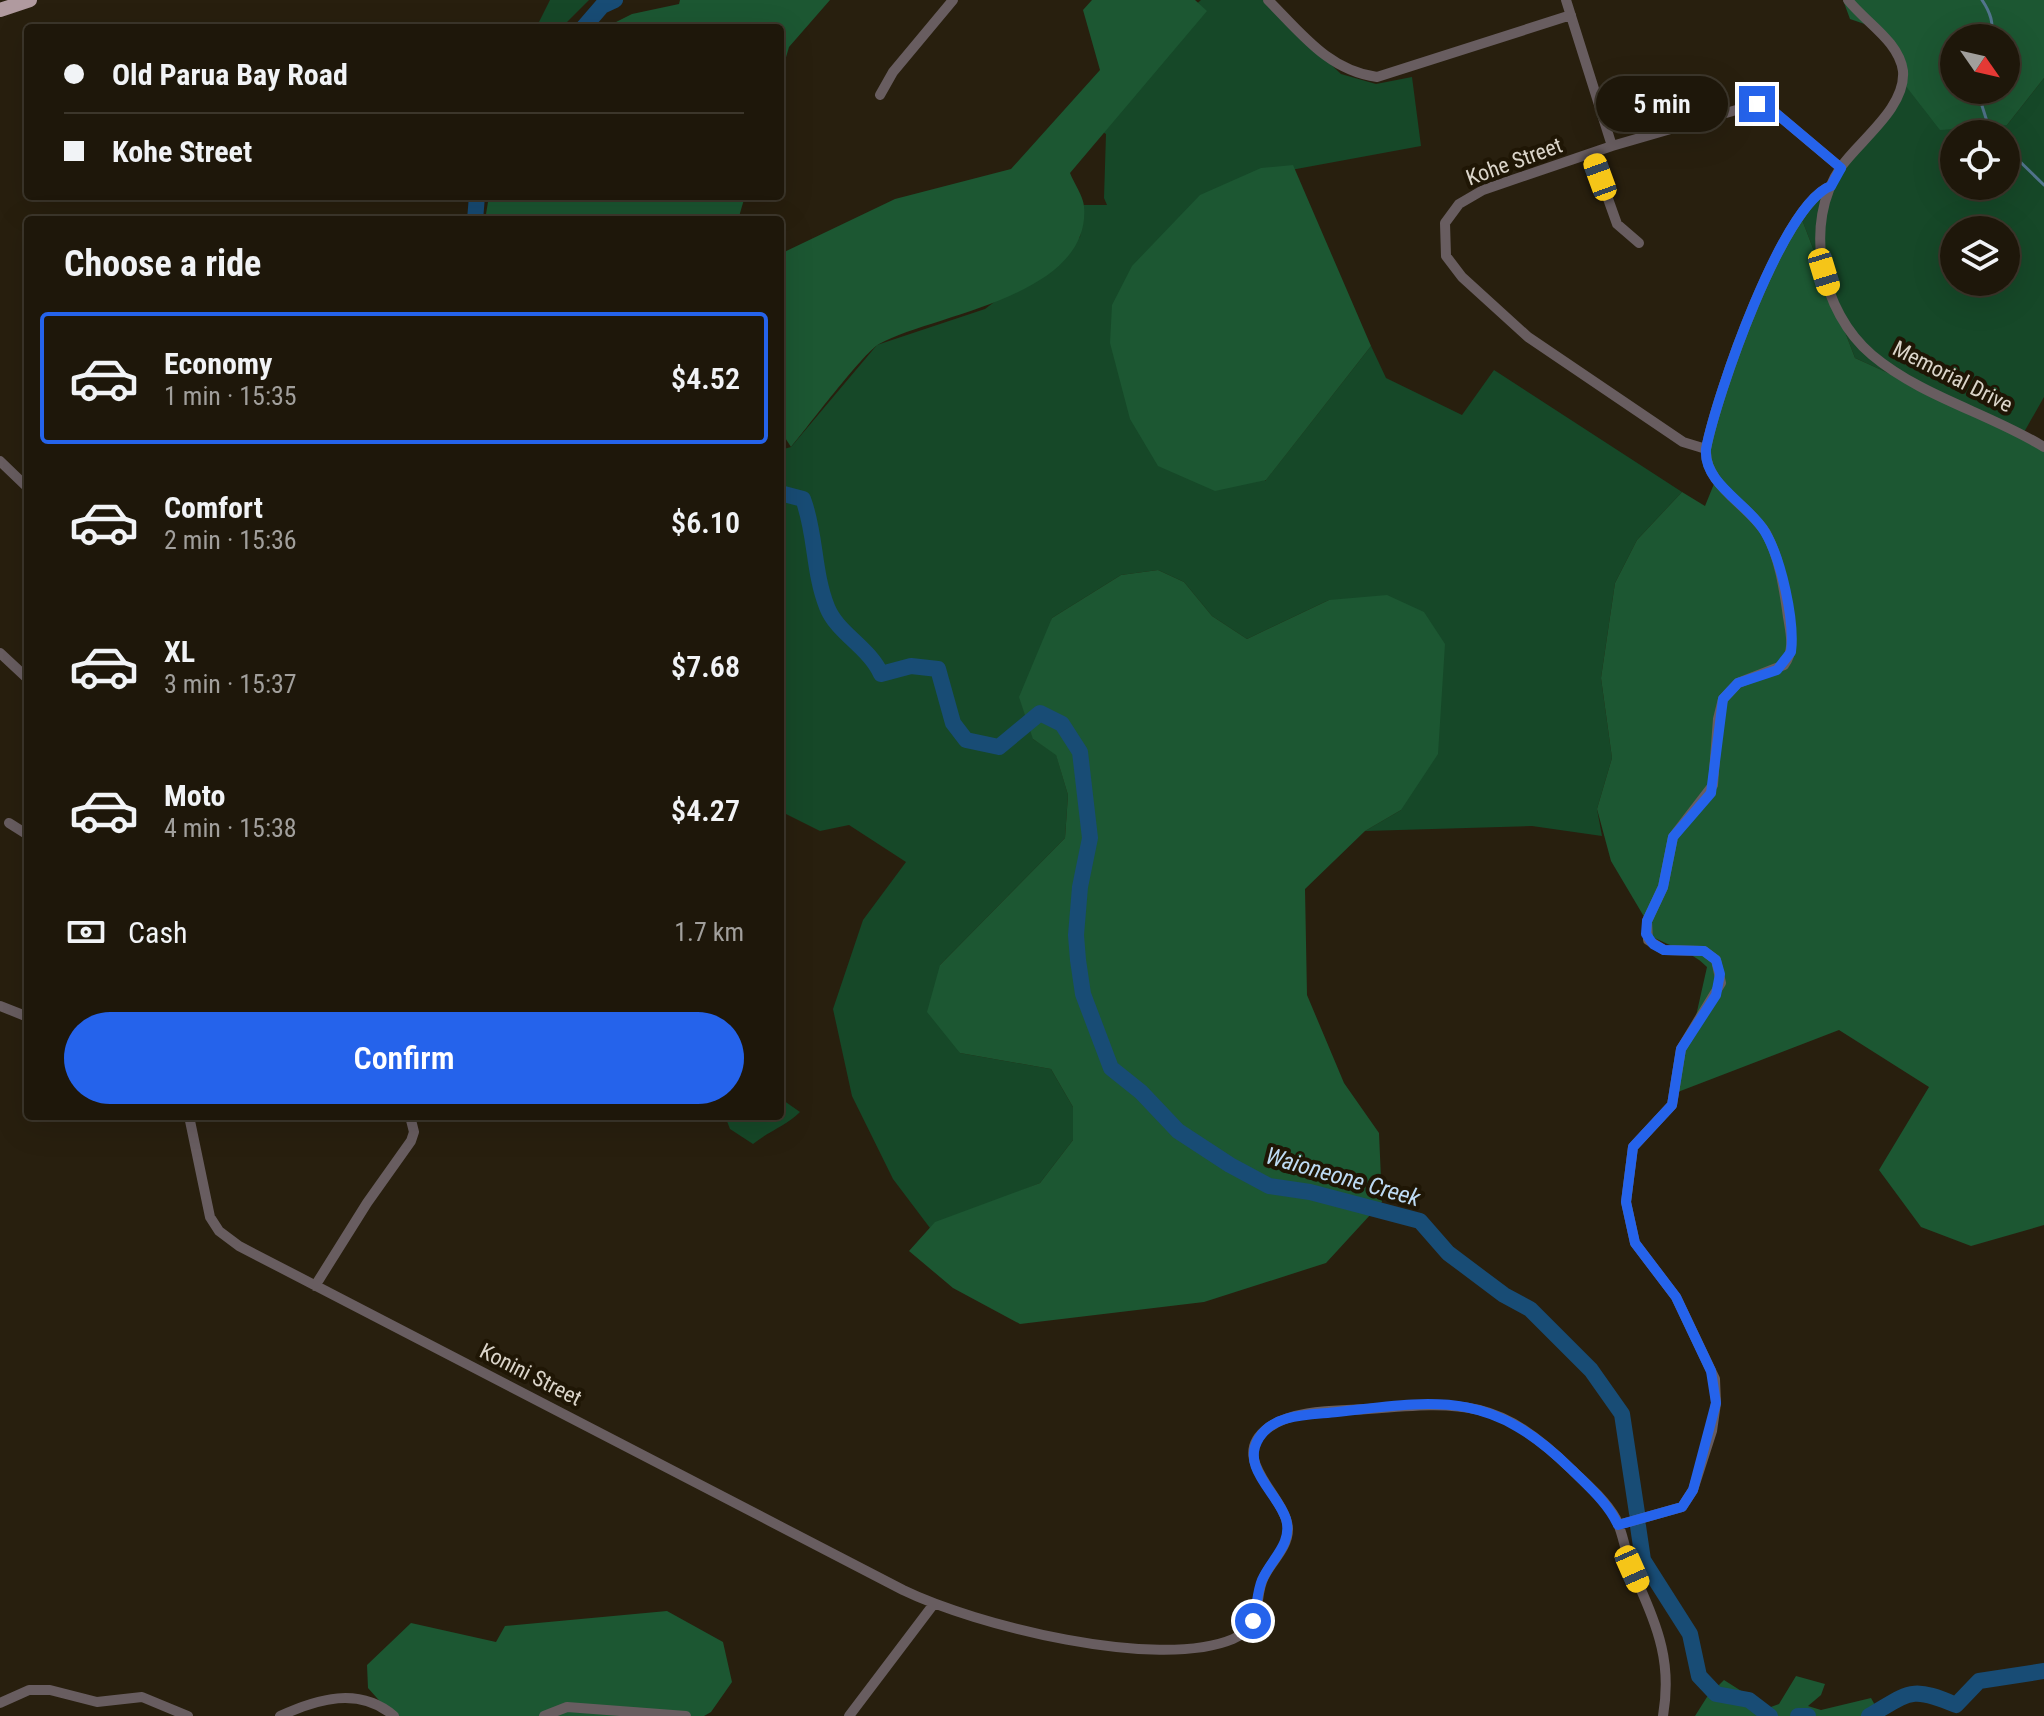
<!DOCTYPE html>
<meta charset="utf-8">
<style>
:root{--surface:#1e170a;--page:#2b2418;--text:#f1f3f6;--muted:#a19f9c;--line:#3c362b;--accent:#2563eb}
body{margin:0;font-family:"Roboto Condensed",sans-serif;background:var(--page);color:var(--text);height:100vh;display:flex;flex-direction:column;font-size:30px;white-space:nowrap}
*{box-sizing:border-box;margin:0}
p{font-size:26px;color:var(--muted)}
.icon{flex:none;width:44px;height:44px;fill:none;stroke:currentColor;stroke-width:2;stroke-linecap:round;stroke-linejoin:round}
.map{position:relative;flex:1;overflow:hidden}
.details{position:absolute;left:24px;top:216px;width:760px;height:904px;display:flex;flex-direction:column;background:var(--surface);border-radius:8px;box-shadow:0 8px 32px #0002,0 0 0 2px var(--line)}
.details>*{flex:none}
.guide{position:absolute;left:24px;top:24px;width:760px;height:176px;border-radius:8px;box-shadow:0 8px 32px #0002,0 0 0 2px var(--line);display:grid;align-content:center;height:176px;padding:0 40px;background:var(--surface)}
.needle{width:52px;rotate:124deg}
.tools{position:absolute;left:1940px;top:24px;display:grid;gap:16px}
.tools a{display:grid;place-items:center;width:80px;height:80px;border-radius:50%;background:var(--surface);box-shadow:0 8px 32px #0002,0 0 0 2px var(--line);font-size:40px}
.end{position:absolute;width:36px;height:36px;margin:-18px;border:10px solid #2563eb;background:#fff;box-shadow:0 0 0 4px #fff}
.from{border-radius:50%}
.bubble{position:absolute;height:56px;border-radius:28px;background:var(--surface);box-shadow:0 8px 32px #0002,0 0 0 2px var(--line);font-size:26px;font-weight:600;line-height:56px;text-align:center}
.car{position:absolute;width:24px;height:48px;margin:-24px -12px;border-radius:10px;box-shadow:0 0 6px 2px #0007;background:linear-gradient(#f5c518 24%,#345 0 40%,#f5c518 0 76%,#345 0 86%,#f5c518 0)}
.guide b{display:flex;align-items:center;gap:28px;height:76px;font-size:30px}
.guide b+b{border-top:2px solid var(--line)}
.guide i{width:20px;height:20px;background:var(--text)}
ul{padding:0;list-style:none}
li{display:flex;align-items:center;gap:24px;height:132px;margin:0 16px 12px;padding:0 24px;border:4px solid transparent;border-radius:8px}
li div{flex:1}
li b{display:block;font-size:30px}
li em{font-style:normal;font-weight:600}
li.selected{border-color:var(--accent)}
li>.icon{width:72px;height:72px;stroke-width:1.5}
h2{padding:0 40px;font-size:36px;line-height:96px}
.pay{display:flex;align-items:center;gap:20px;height:88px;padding:0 40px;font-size:30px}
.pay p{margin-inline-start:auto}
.action{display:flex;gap:16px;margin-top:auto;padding:16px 40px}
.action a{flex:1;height:92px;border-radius:48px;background:var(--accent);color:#fff;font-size:32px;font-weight:600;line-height:92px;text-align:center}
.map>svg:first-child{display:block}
.green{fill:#164828;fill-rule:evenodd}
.forest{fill:#1c5732;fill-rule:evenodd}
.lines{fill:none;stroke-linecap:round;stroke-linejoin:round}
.stream{stroke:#52758e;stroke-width:3}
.river{stroke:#184c75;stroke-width:16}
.minor{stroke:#685d60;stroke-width:10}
.major{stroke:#b09a9f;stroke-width:14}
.route{stroke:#2563eb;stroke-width:10}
.labels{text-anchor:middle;stroke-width:8;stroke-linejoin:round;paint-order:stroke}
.street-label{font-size:22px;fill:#dbd5ca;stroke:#1f1605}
.water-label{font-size:24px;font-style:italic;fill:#bedbf4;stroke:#1f1605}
</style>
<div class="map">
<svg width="2044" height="1716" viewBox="0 0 2044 1716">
<rect width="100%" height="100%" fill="#281f0e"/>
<path class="green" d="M 550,0 L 589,0 L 561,28 L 536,28 Z
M 1201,0 L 1263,0 L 1341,74 L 1376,84 L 1412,77 L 1421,146 L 1280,172 L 1265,481 L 1371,346 L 1386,378 L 1462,415 L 1494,370 L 1682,492 L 1637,540 L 1615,583 L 1601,678 L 1612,758 L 1597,809 L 1602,836 L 1532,826 L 1365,831 L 1401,810 L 1329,600 L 1247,639 L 1212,616 L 1184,582 L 1158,570 L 1121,575 L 1052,618 L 1033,739 L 1056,754 L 1068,795 L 1065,838 L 940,965 L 960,1053 L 1051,1069 L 1073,1107 L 1073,1140 L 1040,1183 L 930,1228 L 893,1179 L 852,1096 L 833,1009 L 863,920 L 906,862 L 849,825 L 820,831 L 780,811 L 780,450 L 791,447 L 877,345 L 985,309 L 1080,237 L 1084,205 L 1107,205 L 1104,198 L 1106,134 L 1070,112 Z
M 2044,78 L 2044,397 L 2023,434 L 1855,358 L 1801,217 L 1905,85 L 2007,125 ZM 1954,134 L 2006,134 L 2006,186 L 1954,186 ZM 1954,230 L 2006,230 L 2006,282 L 1954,282 Z
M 780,1098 L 800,1112 C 786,1126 769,1131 753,1144 L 730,1129 L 725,1116 L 780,1116 Z"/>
<path class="forest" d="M 680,0 L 830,0 L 789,47 L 780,78 L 780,28 L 604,28 L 632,14 L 679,4 Z
M 1092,0 L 1195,0 L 1207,11 L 1070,173 C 1074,183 1083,196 1084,206 C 1092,297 934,314 879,344 C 862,354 807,428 791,447 L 780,430 L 780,254 L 895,199 L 1011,169 L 1100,70 L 1083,10 Z
M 1843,0 L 2044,0 L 2044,78 L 2007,125 L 1940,130 L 1905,85 L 1885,31 L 1850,19 ZM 1954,38 L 2006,38 L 2006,90 L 1954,90 Z
M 1293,165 L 1371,346 L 1266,480 L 1215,491 L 1158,466 L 1130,419 L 1110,343 L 1112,305 L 1132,266 L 1200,195 L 1261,168 Z
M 489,196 L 745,196 L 738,220 L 490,220 L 486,214 Z
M 1801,217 L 1855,358 L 2023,434 L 2044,450 L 2044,1225 L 1971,1246 L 1921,1227 L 1879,1170 L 1929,1087 L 1839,1030 L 1670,1095 L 1696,1016 L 1707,967 C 1689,948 1663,946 1642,930 L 1646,920 L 1611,861 L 1597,809 L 1612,758 L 1601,678 L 1615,583 L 1637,540 L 1682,492 L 1705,506 L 1716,479 L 1706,452 L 1757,298 Z
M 1158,570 L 1184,582 L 1212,616 L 1247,639 L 1329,600 L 1387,595 L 1424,612 L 1445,644 L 1438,754 L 1401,810 L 1365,831 L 1305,889 L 1307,995 L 1344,1083 L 1379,1133 L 1382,1202 L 1326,1263 L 1204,1302 L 1020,1324 L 953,1288 L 909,1251 L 935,1222 L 1040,1183 L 1073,1140 L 1073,1107 L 1051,1069 L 960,1053 L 927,1012 L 940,965 L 1065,838 L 1068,795 L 1056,755 L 1033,739 L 1019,697 L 1052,618 L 1121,575 Z
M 667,1611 L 723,1642 L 732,1682 L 711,1712 L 704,1716 L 393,1716 L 368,1688 L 367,1665 L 411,1623 L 496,1642 L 505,1626 Z
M 1796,1676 L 1825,1684 L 1821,1695 L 1808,1706 L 1821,1710 L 1871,1698 L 1881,1716 L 1695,1716 L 1707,1697 L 1724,1680 L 1768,1708 L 1779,1704 Z"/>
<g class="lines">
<path class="stream" d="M 1982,0 C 1990,12 1995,24 1990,38
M 1977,90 L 1991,134
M 2006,148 L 2044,185"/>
<path class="river" d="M 583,28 L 602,6 L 615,0
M 475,220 L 477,196
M 780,493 L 803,499 C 816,533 813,572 827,607 C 837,633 869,647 881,674 L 911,666 L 938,669 L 953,723 L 966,740 L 999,747 L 1040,713 L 1062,724 L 1080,752 L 1090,838 L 1080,887 L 1076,935 L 1078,960 L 1083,994 L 1111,1068 L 1141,1092 L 1178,1131 L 1230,1165 L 1269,1186 L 1310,1192 L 1420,1221 L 1448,1253 L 1504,1295 L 1530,1309 L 1591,1370 L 1622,1414 L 1637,1513
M 1638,1526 L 1643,1560 L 1690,1634 L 1699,1676 L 1716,1694 L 1749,1700 L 1770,1716
M 1798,1716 L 1808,1716
M 1869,1716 C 1909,1693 1910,1685 1956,1705 L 1979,1681 L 2044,1671"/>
<path class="minor" d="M 1268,0 C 1301,33 1329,71 1377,77 L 1571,15
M 1566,0 L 1612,146
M 1848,0 C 1865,22 1899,41 1903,71 C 1906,108 1860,140 1841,167 C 1802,224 1821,312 1872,355 C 1922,397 1989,413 2044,447
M 880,95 L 893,72 L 953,0
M 1592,154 L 1617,224 L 1639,243
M 1706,449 L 1683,442 L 1528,337 L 1462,277 L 1446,256 L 1445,223 L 1459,204 L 1483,190 L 1612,146 L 1757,104 L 1766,105 L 1841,168
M 0,461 L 28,488
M 0,653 L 28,679
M 9,823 L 28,835
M 0,1006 L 28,1017
M 189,1116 L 210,1217 L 219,1231 L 239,1246 L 903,1590 C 975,1625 1157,1671 1233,1639 C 1240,1636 1248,1630 1251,1624 C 1260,1610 1256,1592 1264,1577 C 1271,1562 1288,1548 1288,1529 C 1287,1496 1226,1459 1268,1428 C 1294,1409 1338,1411 1368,1409 C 1464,1401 1500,1399 1572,1470 C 1587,1484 1606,1501 1616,1519 C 1624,1535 1625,1554 1633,1571 C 1655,1623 1673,1657 1663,1716
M 315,1286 L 367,1203 L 411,1141 L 414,1132 L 410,1116
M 1618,1525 L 1682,1507 L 1693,1490 L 1712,1431 L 1716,1403 L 1715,1379 L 1676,1297 L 1635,1243 L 1626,1202 L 1633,1147 L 1672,1105 L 1681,1049 L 1721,983 L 1716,960 L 1704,951 L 1664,950 L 1648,940 L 1647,921 L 1663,887 L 1673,837 L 1713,785 L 1718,719 L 1723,699 L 1738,683 L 1784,665 C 1795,650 1791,635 1788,617 C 1784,589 1780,559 1766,533 C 1749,505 1704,485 1706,449 C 1716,397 1782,204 1831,186
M 0,1703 L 29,1690 L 50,1690 L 97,1702 L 142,1697 L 188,1716
M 280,1716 C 317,1699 359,1686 394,1716
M 544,1716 L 567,1707 L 686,1716
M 849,1716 L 933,1605"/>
<path class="major" d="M 0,10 L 30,0"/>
</g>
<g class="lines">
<path class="route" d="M 1253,1621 C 1257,1608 1257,1592 1262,1580 C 1271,1559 1293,1544 1286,1519 C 1278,1493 1240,1468 1259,1438 C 1274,1413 1312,1415 1337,1412 C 1441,1400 1491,1391 1571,1469 C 1588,1486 1608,1503 1618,1525 L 1682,1507 L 1693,1490 L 1716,1403 L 1711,1371 L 1676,1297 L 1635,1243 L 1626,1202 L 1633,1147 L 1672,1105 L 1681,1049 L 1716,995 L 1720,974 L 1716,960 L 1704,951 L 1664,950 L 1653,944 L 1646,934 L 1647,921 L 1663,887 L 1673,837 L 1711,793 L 1723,699 L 1738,683 L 1777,670 L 1791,652 C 1795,620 1781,559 1765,532 C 1749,504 1703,484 1706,449 C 1716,397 1782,204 1831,186 L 1841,168 L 1766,105 L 1757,104"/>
</g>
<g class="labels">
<g class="street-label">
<text transform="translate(1514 161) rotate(-20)" y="8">Kohe Street</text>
<text transform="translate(1953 376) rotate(27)" y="8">Memorial Drive</text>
<text transform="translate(531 1374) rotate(27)" y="8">Konini Street</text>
</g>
<g class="water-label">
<text transform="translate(1343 1177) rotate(16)" y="8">Waioneone Creek</text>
</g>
</g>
</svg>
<div class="tools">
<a><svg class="needle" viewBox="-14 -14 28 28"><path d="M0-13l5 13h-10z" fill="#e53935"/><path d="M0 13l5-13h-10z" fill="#a19f9c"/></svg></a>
<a><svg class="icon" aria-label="locate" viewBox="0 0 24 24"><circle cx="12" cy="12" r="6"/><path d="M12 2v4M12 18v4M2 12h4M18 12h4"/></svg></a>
<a><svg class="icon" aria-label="layers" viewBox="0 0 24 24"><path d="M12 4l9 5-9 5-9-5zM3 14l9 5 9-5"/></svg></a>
</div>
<i class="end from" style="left:1253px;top:1621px"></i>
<i class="end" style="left:1757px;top:104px"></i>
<div class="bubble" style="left:1596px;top:76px;width:132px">5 min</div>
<i class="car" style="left:1600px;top:177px;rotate:340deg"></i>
<i class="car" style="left:1824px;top:272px;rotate:163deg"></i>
<i class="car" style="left:1632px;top:1569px;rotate:156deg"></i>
<div class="guide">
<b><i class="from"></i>Old Parua Bay Road</b>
<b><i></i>Kohe Street</b>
</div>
<section class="details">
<h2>Choose a ride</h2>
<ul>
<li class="selected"><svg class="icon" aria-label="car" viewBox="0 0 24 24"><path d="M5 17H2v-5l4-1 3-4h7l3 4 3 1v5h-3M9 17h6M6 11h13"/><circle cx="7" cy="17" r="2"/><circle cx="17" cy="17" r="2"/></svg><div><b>Economy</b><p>1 min · 15:35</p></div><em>$4.52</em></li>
<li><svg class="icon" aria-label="car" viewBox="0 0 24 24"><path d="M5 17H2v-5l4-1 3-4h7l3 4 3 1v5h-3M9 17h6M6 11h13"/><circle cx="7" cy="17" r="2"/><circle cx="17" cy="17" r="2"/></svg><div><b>Comfort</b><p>2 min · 15:36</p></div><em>$6.10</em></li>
<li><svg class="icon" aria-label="car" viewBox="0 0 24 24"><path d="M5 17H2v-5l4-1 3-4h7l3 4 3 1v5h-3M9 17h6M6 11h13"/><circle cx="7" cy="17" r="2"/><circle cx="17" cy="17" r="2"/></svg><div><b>XL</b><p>3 min · 15:37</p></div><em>$7.68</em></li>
<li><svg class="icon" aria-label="car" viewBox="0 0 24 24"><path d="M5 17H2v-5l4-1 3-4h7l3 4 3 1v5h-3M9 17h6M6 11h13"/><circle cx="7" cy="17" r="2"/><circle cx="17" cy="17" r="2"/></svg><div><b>Moto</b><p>4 min · 15:38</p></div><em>$4.27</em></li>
</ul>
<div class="pay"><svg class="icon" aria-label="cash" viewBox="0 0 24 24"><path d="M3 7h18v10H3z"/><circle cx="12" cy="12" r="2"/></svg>Cash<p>1.7 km</p></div>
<div class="action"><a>Confirm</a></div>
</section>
</div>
